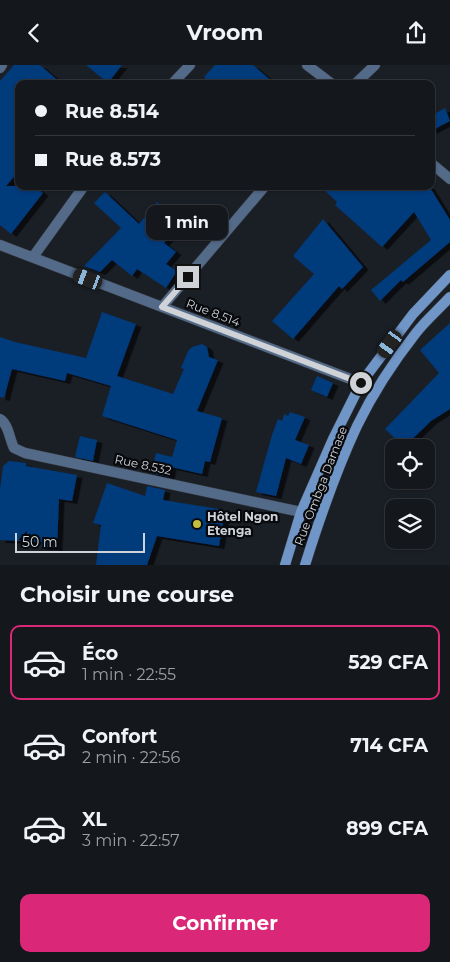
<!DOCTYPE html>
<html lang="fr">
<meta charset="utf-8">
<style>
:root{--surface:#14171c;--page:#212429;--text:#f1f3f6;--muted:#9d9fa3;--line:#33363b;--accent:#db2777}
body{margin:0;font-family:Montserrat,sans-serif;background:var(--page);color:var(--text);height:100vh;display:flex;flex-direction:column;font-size:19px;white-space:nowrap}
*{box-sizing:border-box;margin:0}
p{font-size:16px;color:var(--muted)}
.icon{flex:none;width:28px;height:28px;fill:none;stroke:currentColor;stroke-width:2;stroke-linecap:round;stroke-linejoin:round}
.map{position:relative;height:500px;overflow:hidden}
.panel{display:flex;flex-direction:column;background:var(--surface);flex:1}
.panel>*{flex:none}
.banner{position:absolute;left:15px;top:15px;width:420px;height:110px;border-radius:10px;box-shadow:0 1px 4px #0004,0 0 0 1px var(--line);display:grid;align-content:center;height:110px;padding:0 20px;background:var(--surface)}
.buttons{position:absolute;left:385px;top:374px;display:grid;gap:10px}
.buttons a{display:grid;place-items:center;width:50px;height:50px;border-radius:10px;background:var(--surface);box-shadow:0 1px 4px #0004,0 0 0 1px var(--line);font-size:25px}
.scale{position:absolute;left:15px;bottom:12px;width:130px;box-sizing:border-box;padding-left:5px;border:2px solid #cfd2d7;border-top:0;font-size:14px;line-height:18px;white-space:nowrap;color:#cfd2d7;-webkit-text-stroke:4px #07090c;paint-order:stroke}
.end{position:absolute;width:22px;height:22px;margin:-11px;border:6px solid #cfd2d7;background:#111;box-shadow:0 0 0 2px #111}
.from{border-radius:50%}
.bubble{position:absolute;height:35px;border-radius:10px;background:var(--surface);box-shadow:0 1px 4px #0004,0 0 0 1px var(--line);font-size:16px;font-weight:700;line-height:35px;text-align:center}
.car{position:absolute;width:15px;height:30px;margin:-15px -8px;border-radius:6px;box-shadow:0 0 4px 1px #0007;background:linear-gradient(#222 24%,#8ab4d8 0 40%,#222 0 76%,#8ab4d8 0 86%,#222 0)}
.banner b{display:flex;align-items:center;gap:18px;height:48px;font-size:19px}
.banner b+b{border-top:1px solid var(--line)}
.banner i{width:12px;height:12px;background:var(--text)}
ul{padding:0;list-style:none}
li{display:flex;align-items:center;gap:15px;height:75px;margin:0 10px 8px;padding:0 10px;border:2px solid transparent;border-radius:10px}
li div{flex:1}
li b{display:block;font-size:19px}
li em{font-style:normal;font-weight:700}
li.current{border-color:var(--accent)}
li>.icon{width:45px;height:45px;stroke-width:1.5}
h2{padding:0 20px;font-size:22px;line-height:60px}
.button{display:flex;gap:10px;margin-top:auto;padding:10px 20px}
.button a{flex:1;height:58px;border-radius:10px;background:var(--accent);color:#fff;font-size:20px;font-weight:700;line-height:58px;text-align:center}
header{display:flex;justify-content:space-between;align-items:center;height:65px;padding:0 20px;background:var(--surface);font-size:22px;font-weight:700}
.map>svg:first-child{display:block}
.building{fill:#003a7c;filter:url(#shadow)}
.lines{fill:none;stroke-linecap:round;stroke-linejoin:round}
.street-casing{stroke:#373c42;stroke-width:11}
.secondary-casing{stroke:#373c42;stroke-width:11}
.street{stroke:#536a89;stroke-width:10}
.secondary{stroke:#7095c7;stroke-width:10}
.route{stroke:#cfd2d7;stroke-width:6}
.poi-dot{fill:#c4bd3e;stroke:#07090c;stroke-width:2}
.labels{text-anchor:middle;stroke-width:4.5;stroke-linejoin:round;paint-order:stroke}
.street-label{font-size:12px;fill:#cfd2d7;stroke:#07090c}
.poi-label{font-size:12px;font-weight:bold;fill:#cfd2d7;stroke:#07090c;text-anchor:start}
</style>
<header><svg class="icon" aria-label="back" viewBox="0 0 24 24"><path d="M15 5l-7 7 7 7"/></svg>Vroom<svg class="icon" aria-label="share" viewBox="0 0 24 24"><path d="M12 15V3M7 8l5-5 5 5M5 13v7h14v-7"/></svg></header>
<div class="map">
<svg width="450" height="500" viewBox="0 0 450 500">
<defs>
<filter id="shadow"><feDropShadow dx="5.5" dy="3" stdDeviation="0" flood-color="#0009"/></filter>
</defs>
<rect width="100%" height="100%" fill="#1a1f26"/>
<path class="building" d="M 14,0 L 40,0 L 62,19 L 19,19 L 19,106 L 6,121 L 34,121 L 43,128 L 11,169 L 0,160 L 0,16 Z
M 86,0 L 122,0 L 108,18 Z
M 215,0 L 253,0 L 275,19 L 211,19 L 204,12 Z
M 445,43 L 450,56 L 431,66 L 431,51 Z
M 320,121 L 429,121 L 450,155 L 450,177 L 403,217 L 401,215 L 380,236 L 371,225 L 431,175 L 414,147 L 382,182 L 335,140 L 337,137 Z
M 105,127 L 139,159 L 157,137 L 181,156 L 164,178 L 176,187 L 166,199 L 177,206 L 166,223 L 137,204 L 132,211 L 112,195 L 100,207 L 84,201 L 121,163 L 94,138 Z
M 323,154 L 363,202 L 342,224 L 339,221 L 293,274 L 272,256 L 314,209 L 293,191 Z
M 102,247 L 136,259 L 117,311 L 173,329 L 184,304 L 181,303 L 188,286 L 192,282 L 202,279 L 207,282 L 209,292 L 218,295 L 197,346 L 222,353 L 210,397 L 205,396 L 202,409 L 171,402 L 169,412 L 151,408 L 156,388 L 172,392 L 177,375 L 102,351 L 111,321 L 67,308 L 65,316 L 12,304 L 4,333 L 0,332 L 0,272 L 15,277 L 86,293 Z
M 450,258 L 450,344 L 431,356 L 404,382 L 385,364 L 439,308 L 420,285 Z
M 317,311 L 333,318 L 327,332 L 311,325 Z
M 290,347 L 305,352 L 295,375 L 309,380 L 301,399 L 286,393 L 276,431 L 256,427 L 272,370 L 278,354 L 282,356 L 284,349 L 288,351 Z
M 80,371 L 97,375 L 93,396 L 75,392 Z
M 9,396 L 26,398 L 26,401 L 77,410 L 72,436 L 59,434 L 57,483 L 41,482 L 42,477 L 0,475 L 0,424 L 3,401 Z
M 107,418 L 145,431 L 147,421 L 165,425 L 163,435 L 225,445 L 219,481 L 157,471 L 147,500 L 96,500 L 101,460 L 93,458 Z"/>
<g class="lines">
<defs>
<path id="street" d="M 307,0 L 332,19
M 0,3 L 2,0
M 172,19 L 190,0
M 355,19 L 375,0
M 431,98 L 450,114
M 0,180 L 361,318
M 33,192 L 84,121
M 162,242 L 265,121
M 0,354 C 9,360 9,373 14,383 L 25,388 L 301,447"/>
<path id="secondary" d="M 285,500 L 301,447 L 333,374 L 361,318 L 413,249 L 450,210
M 305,500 C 320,452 336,406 357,361 C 373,328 394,296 416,268 C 426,255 439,244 450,232"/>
</defs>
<use href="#street" class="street-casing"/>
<use href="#secondary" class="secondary-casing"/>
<use href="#street" class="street"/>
<use href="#secondary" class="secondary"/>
</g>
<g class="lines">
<path class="route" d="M 188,212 L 162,242 L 361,318"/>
</g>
<circle class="poi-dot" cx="197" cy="459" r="5"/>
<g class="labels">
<g class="street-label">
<text transform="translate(213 248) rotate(21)" y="4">Rue 8.514</text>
<text transform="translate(143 400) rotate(12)" y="4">Rue 8.532</text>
<text transform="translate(321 421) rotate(-69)" y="4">Rue Ombga Damase</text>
</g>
<g class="poi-label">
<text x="207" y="456">Hôtel Ngon<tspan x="207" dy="14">Etenga</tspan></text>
</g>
</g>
</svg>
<div class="buttons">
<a><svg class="icon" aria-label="locate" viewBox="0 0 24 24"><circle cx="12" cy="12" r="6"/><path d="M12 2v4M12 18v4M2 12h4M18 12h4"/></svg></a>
<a><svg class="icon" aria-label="layers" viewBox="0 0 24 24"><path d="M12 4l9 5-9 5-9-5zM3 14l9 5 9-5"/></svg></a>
</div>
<div class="scale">50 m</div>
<i class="end from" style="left:361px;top:318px"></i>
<i class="end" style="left:188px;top:212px"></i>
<div class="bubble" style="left:146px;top:140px;width:82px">1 min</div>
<i class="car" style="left:88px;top:214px;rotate:291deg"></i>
<i class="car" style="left:390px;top:279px;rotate:216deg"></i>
<div class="banner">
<b><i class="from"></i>Rue 8.514</b>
<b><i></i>Rue 8.573</b>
</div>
</div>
<section class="panel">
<h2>Choisir une course</h2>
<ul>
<li class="current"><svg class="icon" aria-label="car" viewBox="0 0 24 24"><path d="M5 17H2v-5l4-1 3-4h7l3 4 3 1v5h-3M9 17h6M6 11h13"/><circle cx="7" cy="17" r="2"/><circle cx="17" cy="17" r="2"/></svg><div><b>Éco</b><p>1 min · 22:55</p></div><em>529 CFA</em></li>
<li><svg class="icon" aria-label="car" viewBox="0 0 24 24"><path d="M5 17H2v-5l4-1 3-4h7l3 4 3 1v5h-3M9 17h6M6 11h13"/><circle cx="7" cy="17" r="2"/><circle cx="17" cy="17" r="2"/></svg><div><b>Confort</b><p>2 min · 22:56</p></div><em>714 CFA</em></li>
<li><svg class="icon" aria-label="car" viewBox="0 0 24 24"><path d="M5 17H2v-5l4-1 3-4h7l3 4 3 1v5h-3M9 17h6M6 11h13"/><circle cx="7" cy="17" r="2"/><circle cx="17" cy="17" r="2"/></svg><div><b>XL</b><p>3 min · 22:57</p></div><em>899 CFA</em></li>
</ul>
<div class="button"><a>Confirmer</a></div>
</section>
